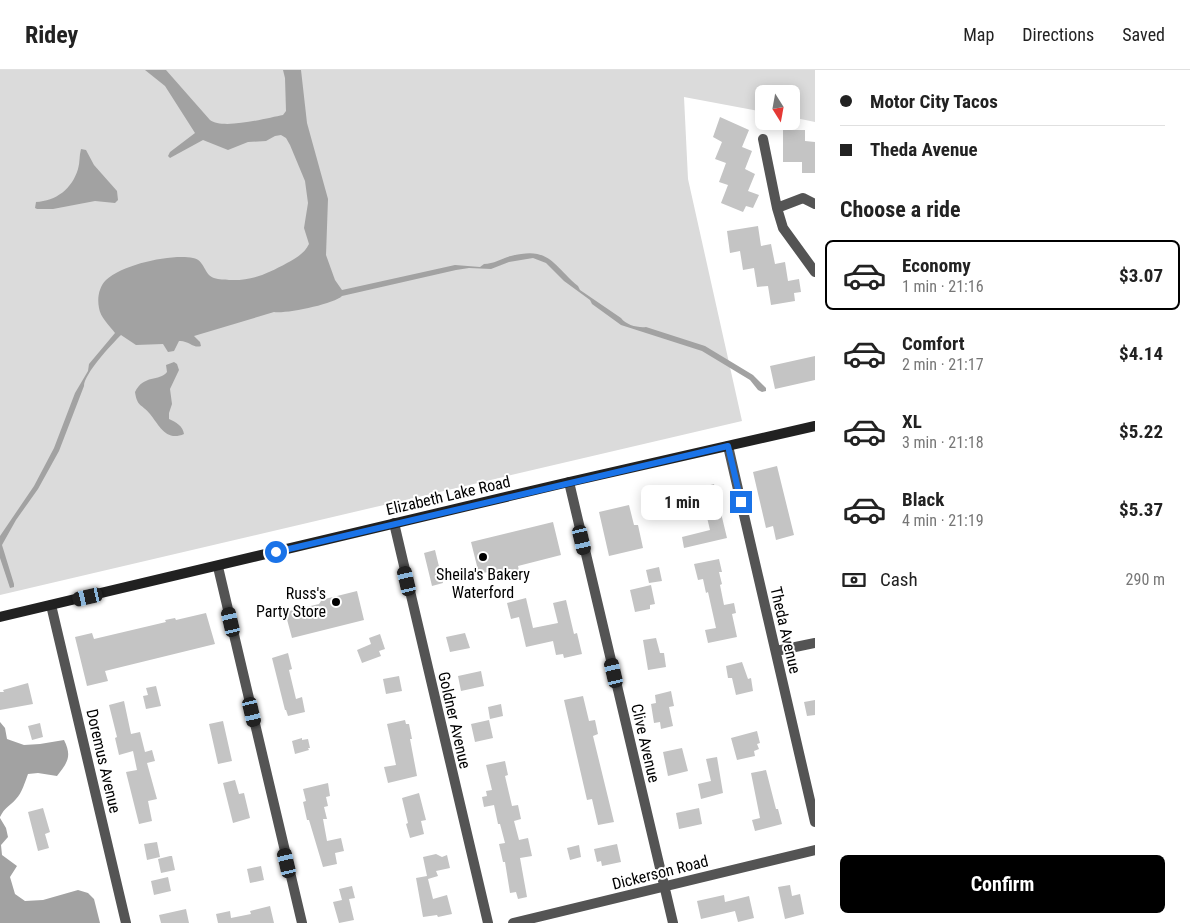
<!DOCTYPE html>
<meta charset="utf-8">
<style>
:root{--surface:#fff;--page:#f2f2f2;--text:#222;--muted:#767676;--line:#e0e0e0;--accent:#000}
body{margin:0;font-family:"Roboto Condensed",sans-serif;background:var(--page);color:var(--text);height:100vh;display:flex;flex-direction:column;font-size:19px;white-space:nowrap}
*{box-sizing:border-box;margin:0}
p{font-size:16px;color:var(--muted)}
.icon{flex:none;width:28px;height:28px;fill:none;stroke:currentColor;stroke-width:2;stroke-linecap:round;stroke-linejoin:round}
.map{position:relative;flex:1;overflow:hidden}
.sheet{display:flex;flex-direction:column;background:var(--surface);width:375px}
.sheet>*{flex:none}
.banner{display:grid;align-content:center;height:110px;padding:0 25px;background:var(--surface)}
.needle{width:32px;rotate:169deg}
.controls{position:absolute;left:755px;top:15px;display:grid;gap:10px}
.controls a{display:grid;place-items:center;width:45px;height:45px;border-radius:8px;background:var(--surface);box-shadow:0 2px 12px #0003;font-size:25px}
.end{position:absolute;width:22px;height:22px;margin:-11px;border:6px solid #1a73e8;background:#fff;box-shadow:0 0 0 2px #fff}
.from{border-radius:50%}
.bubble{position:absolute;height:35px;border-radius:8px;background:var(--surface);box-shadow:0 2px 12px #0003;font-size:16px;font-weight:700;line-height:35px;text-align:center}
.car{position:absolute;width:15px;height:30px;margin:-15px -8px;border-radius:6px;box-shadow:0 0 4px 1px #0007;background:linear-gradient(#222 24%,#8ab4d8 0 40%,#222 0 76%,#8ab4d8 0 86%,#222 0)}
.banner b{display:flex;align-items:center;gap:18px;height:48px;font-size:19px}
.banner b+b{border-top:1px solid var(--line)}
.banner i{width:12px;height:12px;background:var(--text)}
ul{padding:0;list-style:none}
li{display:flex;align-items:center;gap:15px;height:70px;margin:0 10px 8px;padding:0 15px;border:2px solid transparent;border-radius:8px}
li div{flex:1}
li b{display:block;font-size:19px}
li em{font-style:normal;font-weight:700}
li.on{border-color:var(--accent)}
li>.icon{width:45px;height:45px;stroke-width:1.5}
h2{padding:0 25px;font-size:22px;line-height:60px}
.pay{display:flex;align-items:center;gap:12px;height:55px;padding:0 25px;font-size:19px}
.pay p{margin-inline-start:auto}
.primary-button{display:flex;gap:10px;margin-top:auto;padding:10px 25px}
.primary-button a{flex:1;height:58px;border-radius:8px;background:var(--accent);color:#fff;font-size:20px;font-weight:700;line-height:58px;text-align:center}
header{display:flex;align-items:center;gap:30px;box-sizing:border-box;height:70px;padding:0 25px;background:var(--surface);border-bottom:1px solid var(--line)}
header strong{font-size:24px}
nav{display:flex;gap:28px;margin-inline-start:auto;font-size:18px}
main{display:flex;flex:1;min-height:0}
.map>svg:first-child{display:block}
.green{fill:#dbdbdb}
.water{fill:#a2a2a2}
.building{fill:#c4c4c4}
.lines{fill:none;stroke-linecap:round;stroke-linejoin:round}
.minor{stroke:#545454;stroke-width:10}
.secondary{stroke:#212121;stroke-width:10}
.route{stroke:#1a73e8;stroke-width:6}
.poi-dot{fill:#000;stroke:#fff;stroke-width:2}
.labels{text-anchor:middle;stroke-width:4;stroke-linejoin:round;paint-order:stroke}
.street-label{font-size:16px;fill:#000;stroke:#fff}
.poi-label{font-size:16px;fill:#000;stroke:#fff}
</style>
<header>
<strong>Ridey</strong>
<nav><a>Map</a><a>Directions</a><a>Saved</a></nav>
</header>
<main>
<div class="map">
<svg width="815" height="853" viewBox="0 0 815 853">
<rect width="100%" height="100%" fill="#fff"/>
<path class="green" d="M 0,0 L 815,0 L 815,52 L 791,47 L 791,24 L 764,24 L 764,42 L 684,27 L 688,109 L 742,351 L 0,525 Z"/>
<path class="water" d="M 145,0 L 166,0 L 210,50 C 223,60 267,48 283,45 L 286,41 L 285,8 L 283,0 L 301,0 L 307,53 L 328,129 L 326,185 L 335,210 L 342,220 L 455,195 L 480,197 L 484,194 C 494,194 502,188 511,186 C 549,176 552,194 578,216 L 580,220 L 621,248 C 626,255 638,258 646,257 L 705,276 L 753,305 L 766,318 L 766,321 L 762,322 L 758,320 L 750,310 L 702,281 L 621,255 L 592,234 L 590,230 L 564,211 L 546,193 L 533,188 L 509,192 L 491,199 L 469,198 L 456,200 L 342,226 C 334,234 286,244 274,242 L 194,266 L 200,272 L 201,276 C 194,279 188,270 179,271 L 174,281 L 168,282 L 163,274 L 136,275 L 121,265 C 111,275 84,304 84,316 L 59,381 L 38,419 L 16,450 L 2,475 L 14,514 L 14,517 L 10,518 L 0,488 L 0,466 L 34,416 L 54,378 L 75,323 L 88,301 L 89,294 L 115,263 C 110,256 100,247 99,238 C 97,228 99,217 106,210 C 124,194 171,184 193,188 C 205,190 204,205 214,208 C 219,210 225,209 229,210 C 252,211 267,204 287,193 C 296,188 304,184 309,174 L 304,158 L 308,133 L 305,111 L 290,75 L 286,68 L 281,65 L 275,66 L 266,71 L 248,72 L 228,80 L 203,70 L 170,88 L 168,86 L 170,82 L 195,63 L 165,16 Z
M 81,79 L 86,80 L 94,95 L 117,121 L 118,130 L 115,133 L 95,131 L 53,139 L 37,139 L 35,138 L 36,132 C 56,131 72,119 78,99 C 80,93 79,86 81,79 Z
M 174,292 L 177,294 L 179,300 L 170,319 L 172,334 L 169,343 L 169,349 C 176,352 183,356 184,364 C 166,372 159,355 150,344 C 142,334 137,337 135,322 C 144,304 159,312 167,302 L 166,295 Z
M 0,652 L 5,658 L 7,669 L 24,675 L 40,674 L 64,670 C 72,686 68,692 57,706 L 38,703 L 28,704 C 25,712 22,723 16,729 C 9,737 5,737 0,747 Z
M 0,748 L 6,758 L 8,767 L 1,775 L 2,785 L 17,796 L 10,807 L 15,824 L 25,831 L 43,830 L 78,820 L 88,823 L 94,829 L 100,853 L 0,853 Z"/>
<path class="building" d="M 720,47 L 749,60 L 742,77 L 752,81 L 745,99 L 755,104 L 748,121 L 759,125 L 753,138 L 746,136 L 743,142 L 721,133 L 728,115 L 719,112 L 726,93 L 715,89 L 722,72 L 713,67 Z
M 783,60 L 805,60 L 805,71 L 815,72 L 815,103 L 802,103 L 802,92 L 783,92 Z
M 758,156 L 761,176 L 771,174 L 775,194 L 785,192 L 788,211 L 799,209 L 801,222 L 794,223 L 795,231 L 771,235 L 768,216 L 757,217 L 754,198 L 743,200 L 740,181 L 730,183 L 727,161 Z
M 815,286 L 815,310 L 775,319 L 770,296 Z
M 777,396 L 794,465 L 776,470 L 773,456 L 766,458 L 753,402 Z
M 714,414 L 727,468 L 684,478 L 682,467 L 710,460 L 700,418 Z
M 629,435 L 634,455 L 638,455 L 643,478 L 609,486 L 599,442 Z
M 553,452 L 561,485 L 518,496 L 520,506 L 504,510 L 501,499 L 479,504 L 471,472 Z
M 435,480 L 443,513 L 432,516 L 424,483 Z
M 719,489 L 722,502 L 719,502 L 722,514 L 720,515 L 724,535 L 734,533 L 736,543 L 732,544 L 737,567 L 708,573 L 705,560 L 716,558 L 708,522 L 706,523 L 703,509 L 698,510 L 694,494 Z
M 659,497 L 662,511 L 649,513 L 646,500 Z
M 651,515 L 655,534 L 650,535 L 650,539 L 635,542 L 630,520 Z
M 357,521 L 364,550 L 292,568 L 285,542 L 319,534 L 323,528 L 325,529 Z
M 526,528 L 533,558 L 558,553 L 553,533 L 566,530 L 574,564 L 577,563 L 582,584 L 564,588 L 563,584 L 556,585 L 553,571 L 526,577 L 519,547 L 511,549 L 507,533 Z
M 206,543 L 215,574 L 105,601 L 108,611 L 87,616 L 75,567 L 92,563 L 94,569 L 166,552 L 165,550 L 175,548 L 176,550 Z
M 465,563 L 470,578 L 450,582 L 446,567 Z
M 380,564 L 385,579 L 379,581 L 381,586 L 362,593 L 357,580 L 371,574 L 369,568 Z
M 656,568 L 660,583 L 664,583 L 666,597 L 648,600 L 643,570 Z
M 288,583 L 292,599 L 289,600 L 296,629 L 302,627 L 305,642 L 288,646 L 286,640 L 285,640 L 272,588 Z
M 742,592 L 748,609 L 751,608 L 753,621 L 736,625 L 732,608 L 728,608 L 726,596 Z
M 481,601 L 484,616 L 461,621 L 458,606 Z
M 399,606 L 402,621 L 386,624 L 383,609 Z
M 28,613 L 33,634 L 0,640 L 0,622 L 4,622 L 3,620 Z
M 156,616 L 161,636 L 146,639 L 143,626 L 148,625 L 146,618 Z
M 671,621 L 674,636 L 669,637 L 673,656 L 661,659 L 660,652 L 654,653 L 651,634 L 656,633 L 655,625 Z
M 583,626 L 589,651 L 595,650 L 598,664 L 593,666 L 614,752 L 598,755 L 592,729 L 587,730 L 564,630 Z
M 815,630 L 815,645 L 807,646 L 804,632 Z
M 124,631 L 131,664 L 140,662 L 145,682 L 152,680 L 155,691 L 147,693 L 157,729 L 148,731 L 152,751 L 139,754 L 126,702 L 137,700 L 133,681 L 119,685 L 115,668 L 117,667 L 109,635 Z
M 501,634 L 503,646 L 490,649 L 488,637 Z
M 405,650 L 406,654 L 409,654 L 412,669 L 410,669 L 417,706 L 388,713 L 384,697 L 396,695 L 387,654 Z
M 489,650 L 493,668 L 475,672 L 471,654 Z
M 223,651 L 232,691 L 218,694 L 209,654 Z
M 40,653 L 43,667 L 32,670 L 28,656 Z
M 757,661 L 760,673 L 757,674 L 759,679 L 754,681 L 755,686 L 737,690 L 731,668 Z
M 302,668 L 302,670 L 308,669 L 310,678 L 308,678 L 309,680 L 295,684 L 292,671 Z
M 682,678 L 688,701 L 668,706 L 663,682 Z
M 717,687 L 723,723 L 701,729 L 698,714 L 711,711 L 706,689 Z
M 505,691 L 508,705 L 505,706 L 512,736 L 518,735 L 521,749 L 514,751 L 519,770 L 528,768 L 532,786 L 520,788 L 527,827 L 518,829 L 516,822 L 510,823 L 505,792 L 503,792 L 499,774 L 505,773 L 500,754 L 498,754 L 494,735 L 484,737 L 482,727 L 487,726 L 486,721 L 492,720 L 486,695 Z
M 766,700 L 776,739 L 778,739 L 782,754 L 755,761 L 752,750 L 760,748 L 751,703 Z
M 235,710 L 239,724 L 244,723 L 250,748 L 233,753 L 223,713 Z
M 328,713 L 330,726 L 326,727 L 328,736 L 324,737 L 327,749 L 323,749 L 327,771 L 341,768 L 344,781 L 335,783 L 337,794 L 323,797 L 309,750 L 307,750 L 303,732 L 306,731 L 303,719 Z
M 419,723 L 426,750 L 421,751 L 424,764 L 410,768 L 406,754 L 408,753 L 402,728 Z
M 43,738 L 50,762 L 45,764 L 49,778 L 38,781 L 28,742 Z
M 699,738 L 702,754 L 679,759 L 676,743 Z
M 157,772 L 160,787 L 147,790 L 144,774 Z
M 617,774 L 621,792 L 602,796 L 601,791 L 597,792 L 594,779 Z
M 579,775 L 581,787 L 570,790 L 567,778 Z
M 436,784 L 442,787 L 447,785 L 450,798 L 436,801 L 438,806 L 428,809 L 433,829 L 447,825 L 452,844 L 438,847 L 437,845 L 423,847 L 416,808 L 427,806 L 423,787 Z
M 170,786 L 172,786 L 175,800 L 161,803 L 158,789 Z
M 261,796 L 264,810 L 250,813 L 247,799 Z
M 168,807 L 171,821 L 154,825 L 151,811 Z
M 790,815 L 792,826 L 800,824 L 804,844 L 785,849 L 778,817 Z
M 352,816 L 355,828 L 349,829 L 354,850 L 339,853 L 333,832 L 342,830 L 339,819 Z
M 724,825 L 725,832 L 749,826 L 754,848 L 738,852 L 735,841 L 701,849 L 697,831 Z
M 270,836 L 274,853 L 218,853 L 216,844 L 230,841 L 231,848 L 251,844 L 250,841 Z
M 186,839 L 189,853 L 161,853 L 159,845 Z"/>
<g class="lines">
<path class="minor" d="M 763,69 L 777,138 L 783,158 L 815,202
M 777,138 L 803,128 L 815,134
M 728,376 L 815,752
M 569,412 L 673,853
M 394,453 L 488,853
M 218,497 L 302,853
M 51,535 L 126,853
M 776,581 L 815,573
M 513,853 L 815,780"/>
<path class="secondary" d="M 0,547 L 569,412 L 815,356"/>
</g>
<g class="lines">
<path class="route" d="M 276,482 L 728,376 L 741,432"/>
</g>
<g class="poi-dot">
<circle cx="483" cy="487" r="5"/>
<circle cx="336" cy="532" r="5"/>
</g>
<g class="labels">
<g class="street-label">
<text transform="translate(448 425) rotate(-13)" y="6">Elizabeth Lake Road</text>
<text transform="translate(786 560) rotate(77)" y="6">Theda Avenue</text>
<text transform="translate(455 650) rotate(77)" y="6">Goldner Avenue</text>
<text transform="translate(646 673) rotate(77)" y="6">Clive Avenue</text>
<text transform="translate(104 691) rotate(77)" y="6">Doremus Avenue</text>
<text transform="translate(660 802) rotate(-14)" y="6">Dickerson Road</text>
</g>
<g class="poi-label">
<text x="483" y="510">Sheila's Bakery<tspan x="483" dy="18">Waterford</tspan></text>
<text x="326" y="529" text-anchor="end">Russ's<tspan x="326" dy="18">Party Store</tspan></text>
</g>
</g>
</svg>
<div class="controls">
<a><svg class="needle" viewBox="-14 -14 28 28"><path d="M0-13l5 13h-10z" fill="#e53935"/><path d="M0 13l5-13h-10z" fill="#767676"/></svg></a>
</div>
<i class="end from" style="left:276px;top:482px"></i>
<i class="end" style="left:741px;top:432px"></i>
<div class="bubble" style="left:641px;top:415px;width:82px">1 min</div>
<i class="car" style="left:582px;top:470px;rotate:167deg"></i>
<i class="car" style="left:407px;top:511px;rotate:347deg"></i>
<i class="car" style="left:88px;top:527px;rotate:257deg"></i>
<i class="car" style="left:231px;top:552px;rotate:347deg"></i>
<i class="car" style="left:614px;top:603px;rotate:347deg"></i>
<i class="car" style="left:252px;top:642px;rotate:167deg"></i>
<i class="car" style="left:287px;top:793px;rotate:347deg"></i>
</div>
<section class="sheet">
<div class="banner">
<b><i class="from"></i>Motor City Tacos</b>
<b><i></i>Theda Avenue</b>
</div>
<h2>Choose a ride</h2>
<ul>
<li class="on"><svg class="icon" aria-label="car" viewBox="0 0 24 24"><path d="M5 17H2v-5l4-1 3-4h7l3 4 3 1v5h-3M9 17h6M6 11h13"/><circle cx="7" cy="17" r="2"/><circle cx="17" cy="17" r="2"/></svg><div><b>Economy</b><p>1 min · 21:16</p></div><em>$3.07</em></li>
<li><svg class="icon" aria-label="car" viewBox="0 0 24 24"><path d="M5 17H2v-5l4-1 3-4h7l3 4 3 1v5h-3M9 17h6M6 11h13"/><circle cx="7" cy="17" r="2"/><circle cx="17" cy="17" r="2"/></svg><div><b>Comfort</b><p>2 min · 21:17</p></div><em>$4.14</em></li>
<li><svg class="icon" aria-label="car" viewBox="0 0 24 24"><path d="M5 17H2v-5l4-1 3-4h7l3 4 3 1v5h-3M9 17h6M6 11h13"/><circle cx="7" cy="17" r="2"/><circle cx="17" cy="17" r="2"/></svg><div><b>XL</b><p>3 min · 21:18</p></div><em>$5.22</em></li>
<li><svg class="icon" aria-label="car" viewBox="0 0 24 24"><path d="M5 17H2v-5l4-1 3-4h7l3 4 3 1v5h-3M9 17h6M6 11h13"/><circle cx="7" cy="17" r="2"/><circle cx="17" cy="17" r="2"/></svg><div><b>Black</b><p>4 min · 21:19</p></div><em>$5.37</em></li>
</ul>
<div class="pay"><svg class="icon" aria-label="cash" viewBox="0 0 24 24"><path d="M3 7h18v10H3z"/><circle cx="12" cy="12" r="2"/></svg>Cash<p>290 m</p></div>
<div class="primary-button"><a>Confirm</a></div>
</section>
</main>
